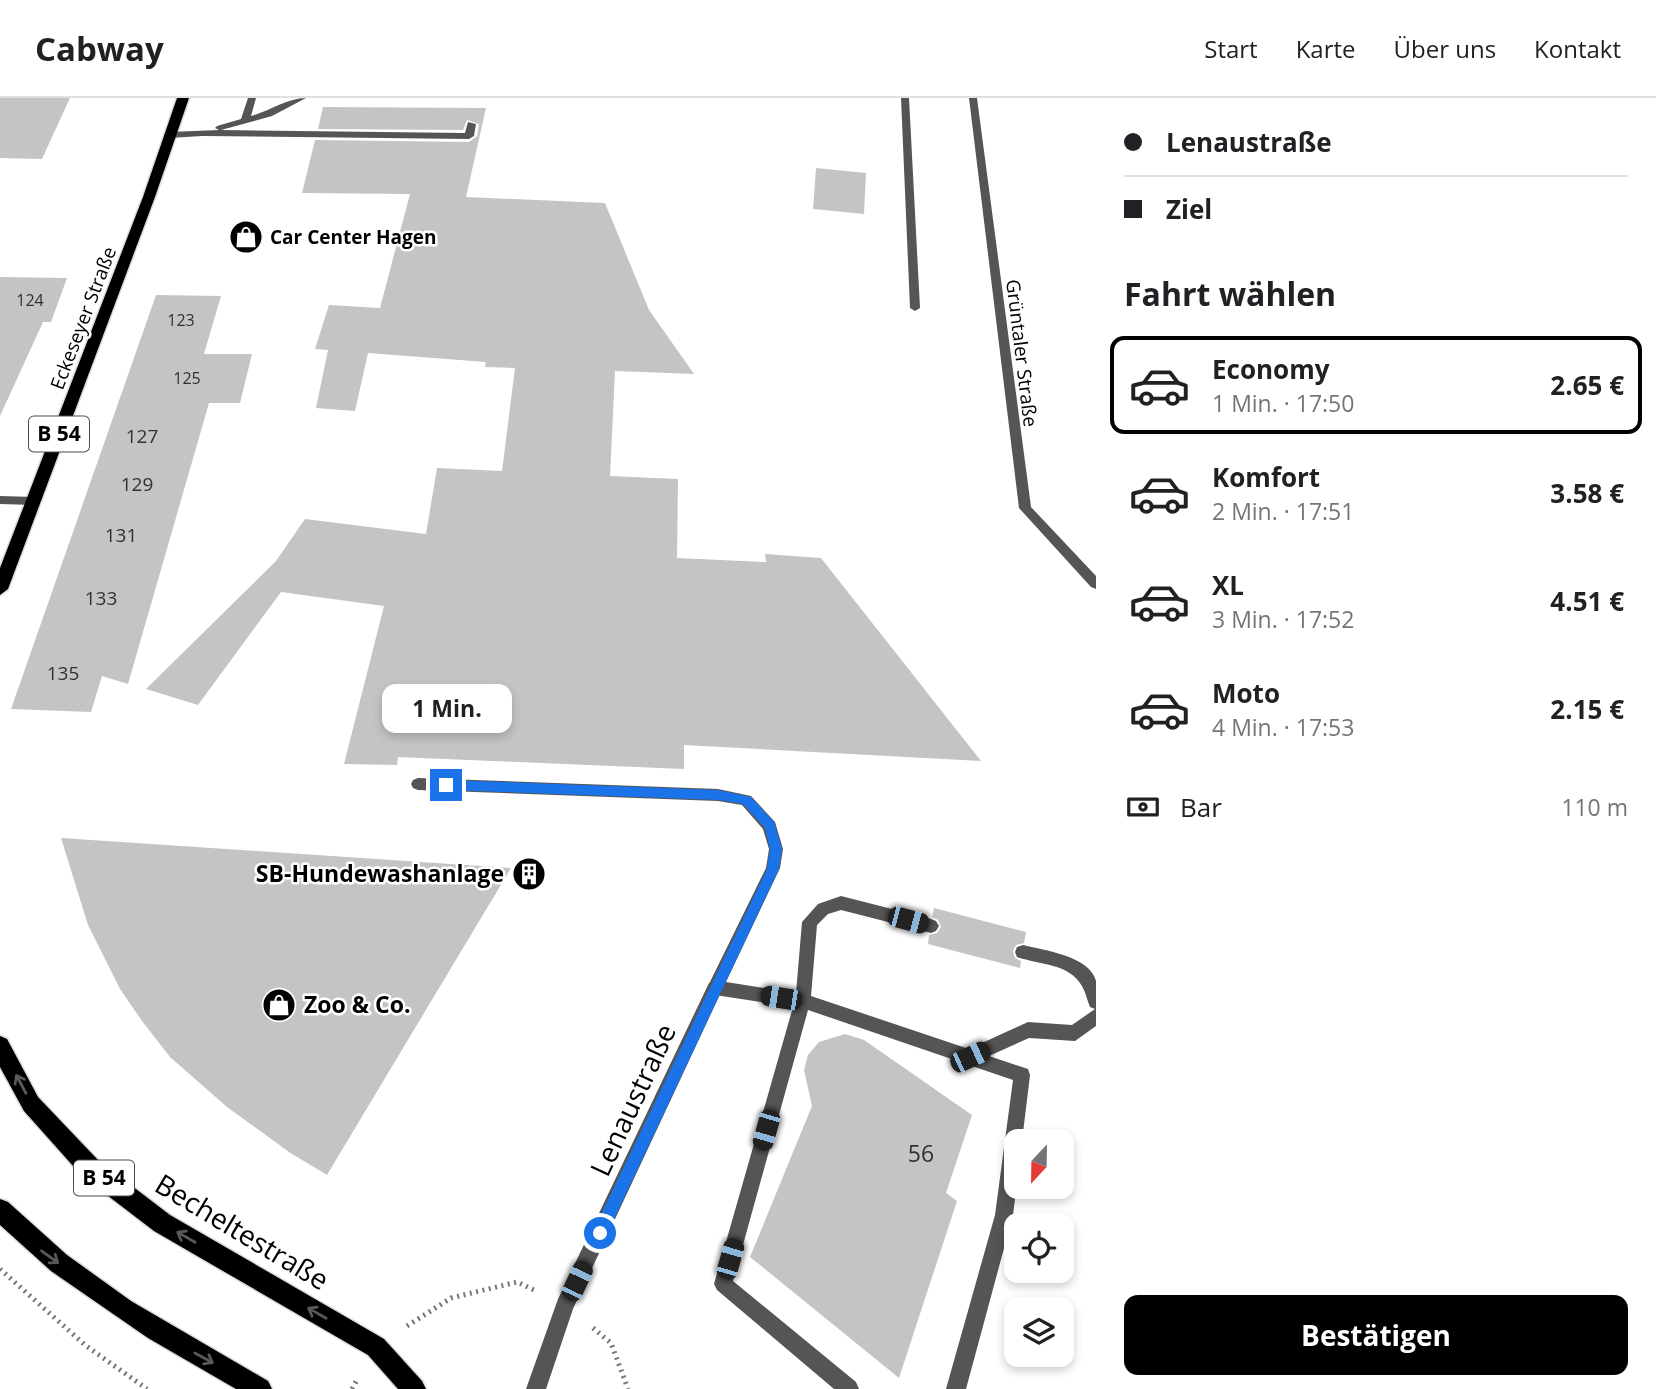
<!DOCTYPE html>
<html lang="de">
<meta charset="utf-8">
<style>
:root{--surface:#fff;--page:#f6f6f6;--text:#202124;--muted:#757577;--line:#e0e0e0;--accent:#000}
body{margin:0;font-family:"Open Sans",sans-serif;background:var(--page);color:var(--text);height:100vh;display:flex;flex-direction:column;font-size:26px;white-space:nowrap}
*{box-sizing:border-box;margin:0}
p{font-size:23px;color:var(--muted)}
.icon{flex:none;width:38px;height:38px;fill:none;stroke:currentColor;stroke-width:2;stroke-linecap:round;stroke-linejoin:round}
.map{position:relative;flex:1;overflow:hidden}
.panel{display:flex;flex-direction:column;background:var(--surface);width:560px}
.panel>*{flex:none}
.banner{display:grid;align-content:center;height:154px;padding:0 28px;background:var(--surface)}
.needle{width:46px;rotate:202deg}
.controls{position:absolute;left:1004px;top:1031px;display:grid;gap:14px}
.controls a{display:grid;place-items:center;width:70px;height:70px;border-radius:14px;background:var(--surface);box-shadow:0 4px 10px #0003;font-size:35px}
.end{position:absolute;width:32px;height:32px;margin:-16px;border:9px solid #1a73e8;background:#fff;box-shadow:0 0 0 4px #fff}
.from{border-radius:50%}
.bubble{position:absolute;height:49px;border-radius:14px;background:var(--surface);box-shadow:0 4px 10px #0003;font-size:23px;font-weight:700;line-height:49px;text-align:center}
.car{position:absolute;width:21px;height:42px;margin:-21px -10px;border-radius:9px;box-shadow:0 0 5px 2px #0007;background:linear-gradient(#222 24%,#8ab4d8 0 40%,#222 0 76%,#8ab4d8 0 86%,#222 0)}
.banner b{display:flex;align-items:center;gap:24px;height:66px;font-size:26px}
.banner b+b{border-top:2px solid var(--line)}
.banner i{width:18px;height:18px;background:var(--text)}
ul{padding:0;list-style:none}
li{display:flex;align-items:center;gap:21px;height:98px;margin:0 14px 10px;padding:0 14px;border:4px solid transparent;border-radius:14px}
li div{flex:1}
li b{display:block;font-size:26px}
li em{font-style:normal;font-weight:700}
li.selected{border-color:var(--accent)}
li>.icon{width:63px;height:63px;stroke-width:1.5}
h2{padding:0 28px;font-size:32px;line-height:84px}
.pay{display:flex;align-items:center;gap:18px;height:77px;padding:0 28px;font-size:26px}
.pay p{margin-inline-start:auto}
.cta{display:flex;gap:14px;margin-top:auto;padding:14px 28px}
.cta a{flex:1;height:80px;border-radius:14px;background:var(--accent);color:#fff;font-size:28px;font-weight:700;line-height:80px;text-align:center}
header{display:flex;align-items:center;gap:42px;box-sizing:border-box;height:98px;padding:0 35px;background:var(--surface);border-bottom:2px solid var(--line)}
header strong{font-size:33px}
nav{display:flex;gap:38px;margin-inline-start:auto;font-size:24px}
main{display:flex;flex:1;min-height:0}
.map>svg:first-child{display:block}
.building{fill:#c4c4c4}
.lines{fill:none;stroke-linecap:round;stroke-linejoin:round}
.primary-casing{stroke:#dbdbdb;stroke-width:3}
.path{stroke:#777;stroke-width:5;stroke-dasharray:2 4.5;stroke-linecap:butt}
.service{fill:#555;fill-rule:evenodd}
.minor{fill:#555;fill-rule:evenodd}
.primary{fill:#000;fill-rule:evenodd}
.oneway{stroke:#595959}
.route{fill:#1a73e8}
.labels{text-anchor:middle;stroke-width:5;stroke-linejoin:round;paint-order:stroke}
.far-number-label{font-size:16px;fill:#313131}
.far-poi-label{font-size:19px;font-weight:bold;fill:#000;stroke:#fff;text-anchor:start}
.far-street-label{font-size:19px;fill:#000;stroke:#fff}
.number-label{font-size:19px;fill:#313131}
.shield{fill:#fff;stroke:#4c4c4c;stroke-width:2}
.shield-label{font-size:21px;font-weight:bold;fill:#000}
.poi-label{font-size:23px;font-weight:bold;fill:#000;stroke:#fff;text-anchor:end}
.near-number-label{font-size:23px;fill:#313131}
.near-street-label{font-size:28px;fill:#000;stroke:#fff}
</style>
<header>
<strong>Cabway</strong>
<nav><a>Start</a><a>Karte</a><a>Über uns</a><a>Kontakt</a></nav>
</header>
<main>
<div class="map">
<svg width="1096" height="1291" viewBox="0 0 1096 1291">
<rect width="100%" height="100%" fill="#fff"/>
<path class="building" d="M 0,0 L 70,0 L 42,61 L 0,60 Z
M 323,9 L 486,10 L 466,99 L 605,105 L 649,212 L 694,276 L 615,273 L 610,378 L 678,381 L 677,460 L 766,464 L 765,456 L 821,460 L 981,663 L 684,647 L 684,671 L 398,659 L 397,667 L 344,666 L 384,508 L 281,494 L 198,607 L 146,591 L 276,463 L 305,421 L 426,436 L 437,370 L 502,373 L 515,270 L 485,269 L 486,264 L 368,255 L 355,313 L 316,310 L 328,252 L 315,251 L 329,207 L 380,210 L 410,96 L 302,95 L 315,42 L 469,44 L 477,38 L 479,26 L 467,22 L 463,32 L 318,31 Z
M 816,70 L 866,75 L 864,116 L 813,111 Z
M 0,179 L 67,180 L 51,224 L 43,224 L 0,318 Z
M 156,197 L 221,198 L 204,256 L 252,256 L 240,305 L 209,305 L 128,586 L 102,578 L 91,614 L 11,611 Z
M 61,740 L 511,770 L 327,1077 L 289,1054 L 227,1009 L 170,959 L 142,923 L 120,891 L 88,827 Z
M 934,810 L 1026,834 L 1024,845 L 1016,847 L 1013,853 L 1015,860 L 1021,863 L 1020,870 L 928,846 L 929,837 L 937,835 L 941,829 L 938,822 L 932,819 Z
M 845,936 L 864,942 L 972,1017 L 946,1095 L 957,1103 L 899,1280 L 750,1159 L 812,1008 L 804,972 L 808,957 L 819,944 Z"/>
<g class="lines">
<defs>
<path id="primary" d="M 177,0 L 189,0 L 155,99 L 8,491 L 0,497 L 0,470 L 143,99 Z
M 0,938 L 7,941 L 38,999 L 98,1062 L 170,1117 L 384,1241 L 422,1283 L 426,1291 L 398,1291 L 368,1257 L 154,1133 L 82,1078 L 24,1013 L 0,969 Z
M 0,1101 L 8,1104 L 67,1157 L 131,1203 L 268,1283 L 272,1291 L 236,1291 L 148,1240 L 51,1173 L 0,1127 Z"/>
</defs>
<use href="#primary" class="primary-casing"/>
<path class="path" d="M 0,1171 L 85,1247 L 147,1291
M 407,1228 L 451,1200 L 517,1184 L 536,1193
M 593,1230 L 611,1245 L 628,1291
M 352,1291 L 357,1282"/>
<path class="service" d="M 248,0 L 256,0 L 251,18 C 270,13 287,0 306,0 L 272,18 L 221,32 L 465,35 L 468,24 L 476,26 L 474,38 L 469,41 L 202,38 L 169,40 L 164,37 L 169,34 L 219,32 L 215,30 L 217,28 L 241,21 Z
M 901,0 L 909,0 L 920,210 L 915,213 L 910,210 Z
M 969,0 L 977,0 L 1031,409 L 1096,478 L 1096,491 L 1091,489 L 1019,410 Z
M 0,398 L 34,399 L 40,403 L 34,407 L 0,406 Z
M 418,680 L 718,691 L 751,698 L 775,724 L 783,751 L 780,770 L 726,884 L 796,895 L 802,824 L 818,806 L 841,798 L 931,821 L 936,823 L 939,828 L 936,833 L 931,835 L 841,812 L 828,816 L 817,827 L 811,898 L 969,951 L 1028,924 L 1072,927 L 1095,911 L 1090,909 C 1087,902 1086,895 1082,888 C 1069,865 1040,867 1017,859 L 1015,854 L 1017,849 L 1023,847 C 1043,852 1090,858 1096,883 C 1096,896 1096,914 1096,928 L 1075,943 L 1029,940 L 989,958 L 1028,971 L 1030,977 L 1022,1043 L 1017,1043 L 1017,1086 L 1013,1117 L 966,1291 L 946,1291 L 995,1117 L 1013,982 L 808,912 L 733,1183 L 856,1284 L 859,1291 L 834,1291 L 717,1192 L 714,1186 L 793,909 L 715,897 L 709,895 L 707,890 L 766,770 L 769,751 L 763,731 L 742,707 L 718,703 L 418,692 L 413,690 L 411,686 L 413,682 Z"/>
<path class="minor" d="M 715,883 L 721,885 L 723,890 L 573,1211 L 546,1291 L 526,1291 L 558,1201 L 709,885 Z"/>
<use href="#primary" class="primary"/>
</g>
<defs><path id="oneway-shaft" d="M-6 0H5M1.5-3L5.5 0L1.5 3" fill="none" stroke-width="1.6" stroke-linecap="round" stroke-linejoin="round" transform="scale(1.75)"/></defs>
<g class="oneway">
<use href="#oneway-shaft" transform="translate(21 986) rotate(-118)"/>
<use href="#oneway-shaft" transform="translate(186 1139) rotate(-150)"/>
<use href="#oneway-shaft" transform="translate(50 1159) rotate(36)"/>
<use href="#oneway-shaft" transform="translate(317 1215) rotate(-150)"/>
<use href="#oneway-shaft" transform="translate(204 1260) rotate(29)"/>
</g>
<path class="route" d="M 446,682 L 718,692 L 751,699 L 774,724 L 782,751 L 779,771 L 605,1140 L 600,1142 L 595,1140 L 593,1135 L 595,1129 L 767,771 L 770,751 L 765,730 L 743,706 L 718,702 L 446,692 L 440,687 Z"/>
<defs>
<symbol id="shop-disc" viewBox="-11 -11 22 22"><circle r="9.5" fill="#000" stroke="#fff"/><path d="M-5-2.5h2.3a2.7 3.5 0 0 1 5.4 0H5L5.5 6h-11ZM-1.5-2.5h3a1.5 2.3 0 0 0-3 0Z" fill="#fff"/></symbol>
<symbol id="building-disc" viewBox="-11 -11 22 22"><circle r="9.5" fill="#000" stroke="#fff"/><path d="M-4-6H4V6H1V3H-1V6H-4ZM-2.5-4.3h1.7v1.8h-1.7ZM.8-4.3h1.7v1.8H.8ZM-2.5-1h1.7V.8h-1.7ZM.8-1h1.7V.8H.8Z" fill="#fff"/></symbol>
</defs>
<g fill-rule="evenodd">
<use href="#shop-disc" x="227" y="120" width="38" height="38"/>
<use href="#building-disc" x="510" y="757" width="38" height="38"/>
<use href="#shop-disc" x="260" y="888" width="38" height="38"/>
</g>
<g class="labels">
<g class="far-number-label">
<text x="30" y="208">124</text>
<text x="181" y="228">123</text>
<text x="187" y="286">125</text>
</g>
<g class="far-poi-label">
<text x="270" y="146">Car Center Hagen</text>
</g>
<g class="far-street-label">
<text transform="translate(83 220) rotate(-69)" y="7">Eckeseyer Straße</text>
<text transform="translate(1022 255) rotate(83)" y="7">Grüntaler Straße</text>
</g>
<g class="number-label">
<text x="142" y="345">127</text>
<text x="137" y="393">129</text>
<text x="121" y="444">131</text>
<text x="101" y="507">133</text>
<text x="63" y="582">135</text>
</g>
<g class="shield">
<rect x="29" y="318.5" width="60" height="35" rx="5"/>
<rect x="74" y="1062.5" width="60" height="35" rx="5"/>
</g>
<g class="shield-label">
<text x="59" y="343">B 54</text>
<text x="104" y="1087">B 54</text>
</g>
<g class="poi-label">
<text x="504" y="784">SB-Hundewashanlage</text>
<text x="304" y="915" text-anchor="start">Zoo &amp; Co.</text>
</g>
<g class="near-number-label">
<text x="921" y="1064">56</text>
</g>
<g class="near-street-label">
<text transform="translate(633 1002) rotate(-65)" y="10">Lenaustraße</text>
<text transform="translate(242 1134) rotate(31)" y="10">Becheltestraße</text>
</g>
</g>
</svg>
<div class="controls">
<a><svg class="needle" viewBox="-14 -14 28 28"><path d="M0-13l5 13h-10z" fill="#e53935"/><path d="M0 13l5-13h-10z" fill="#757577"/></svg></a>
<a><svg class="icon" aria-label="locate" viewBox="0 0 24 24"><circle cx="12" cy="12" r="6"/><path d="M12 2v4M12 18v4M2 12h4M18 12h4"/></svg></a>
<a><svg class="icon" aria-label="layers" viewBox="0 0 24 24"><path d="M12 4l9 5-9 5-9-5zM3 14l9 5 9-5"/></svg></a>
</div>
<i class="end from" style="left:600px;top:1135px"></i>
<i class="end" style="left:446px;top:687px"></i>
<div class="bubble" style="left:382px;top:586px;width:130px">1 Min.</div>
<i class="car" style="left:908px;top:822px;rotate:105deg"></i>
<i class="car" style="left:781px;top:900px;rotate:279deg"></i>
<i class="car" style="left:970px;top:959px;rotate:65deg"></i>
<i class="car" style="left:766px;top:1032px;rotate:196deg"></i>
<i class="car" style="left:730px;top:1161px;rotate:16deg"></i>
<i class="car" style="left:577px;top:1183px;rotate:25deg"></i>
</div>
<section class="panel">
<div class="banner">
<b><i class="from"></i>Lenaustraße</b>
<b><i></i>Ziel</b>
</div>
<h2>Fahrt wählen</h2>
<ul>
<li class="selected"><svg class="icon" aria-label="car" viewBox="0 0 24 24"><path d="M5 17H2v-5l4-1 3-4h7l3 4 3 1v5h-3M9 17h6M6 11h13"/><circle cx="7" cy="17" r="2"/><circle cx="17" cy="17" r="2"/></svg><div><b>Economy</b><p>1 Min. · 17:50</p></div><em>2.65 €</em></li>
<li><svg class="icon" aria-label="car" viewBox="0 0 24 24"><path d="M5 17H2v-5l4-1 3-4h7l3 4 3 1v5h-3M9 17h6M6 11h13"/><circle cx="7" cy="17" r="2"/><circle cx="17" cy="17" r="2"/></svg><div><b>Komfort</b><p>2 Min. · 17:51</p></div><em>3.58 €</em></li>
<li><svg class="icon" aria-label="car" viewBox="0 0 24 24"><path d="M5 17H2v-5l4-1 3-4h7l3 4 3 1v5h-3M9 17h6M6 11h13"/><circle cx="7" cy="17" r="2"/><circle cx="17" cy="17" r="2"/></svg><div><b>XL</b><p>3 Min. · 17:52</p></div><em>4.51 €</em></li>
<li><svg class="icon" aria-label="car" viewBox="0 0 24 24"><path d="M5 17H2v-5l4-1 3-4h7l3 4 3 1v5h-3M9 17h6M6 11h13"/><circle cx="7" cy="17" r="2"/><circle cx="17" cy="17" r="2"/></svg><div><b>Moto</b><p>4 Min. · 17:53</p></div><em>2.15 €</em></li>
</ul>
<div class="pay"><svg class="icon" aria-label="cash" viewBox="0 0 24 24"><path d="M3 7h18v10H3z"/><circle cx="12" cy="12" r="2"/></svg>Bar<p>110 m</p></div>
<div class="cta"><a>Bestätigen</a></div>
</section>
</main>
